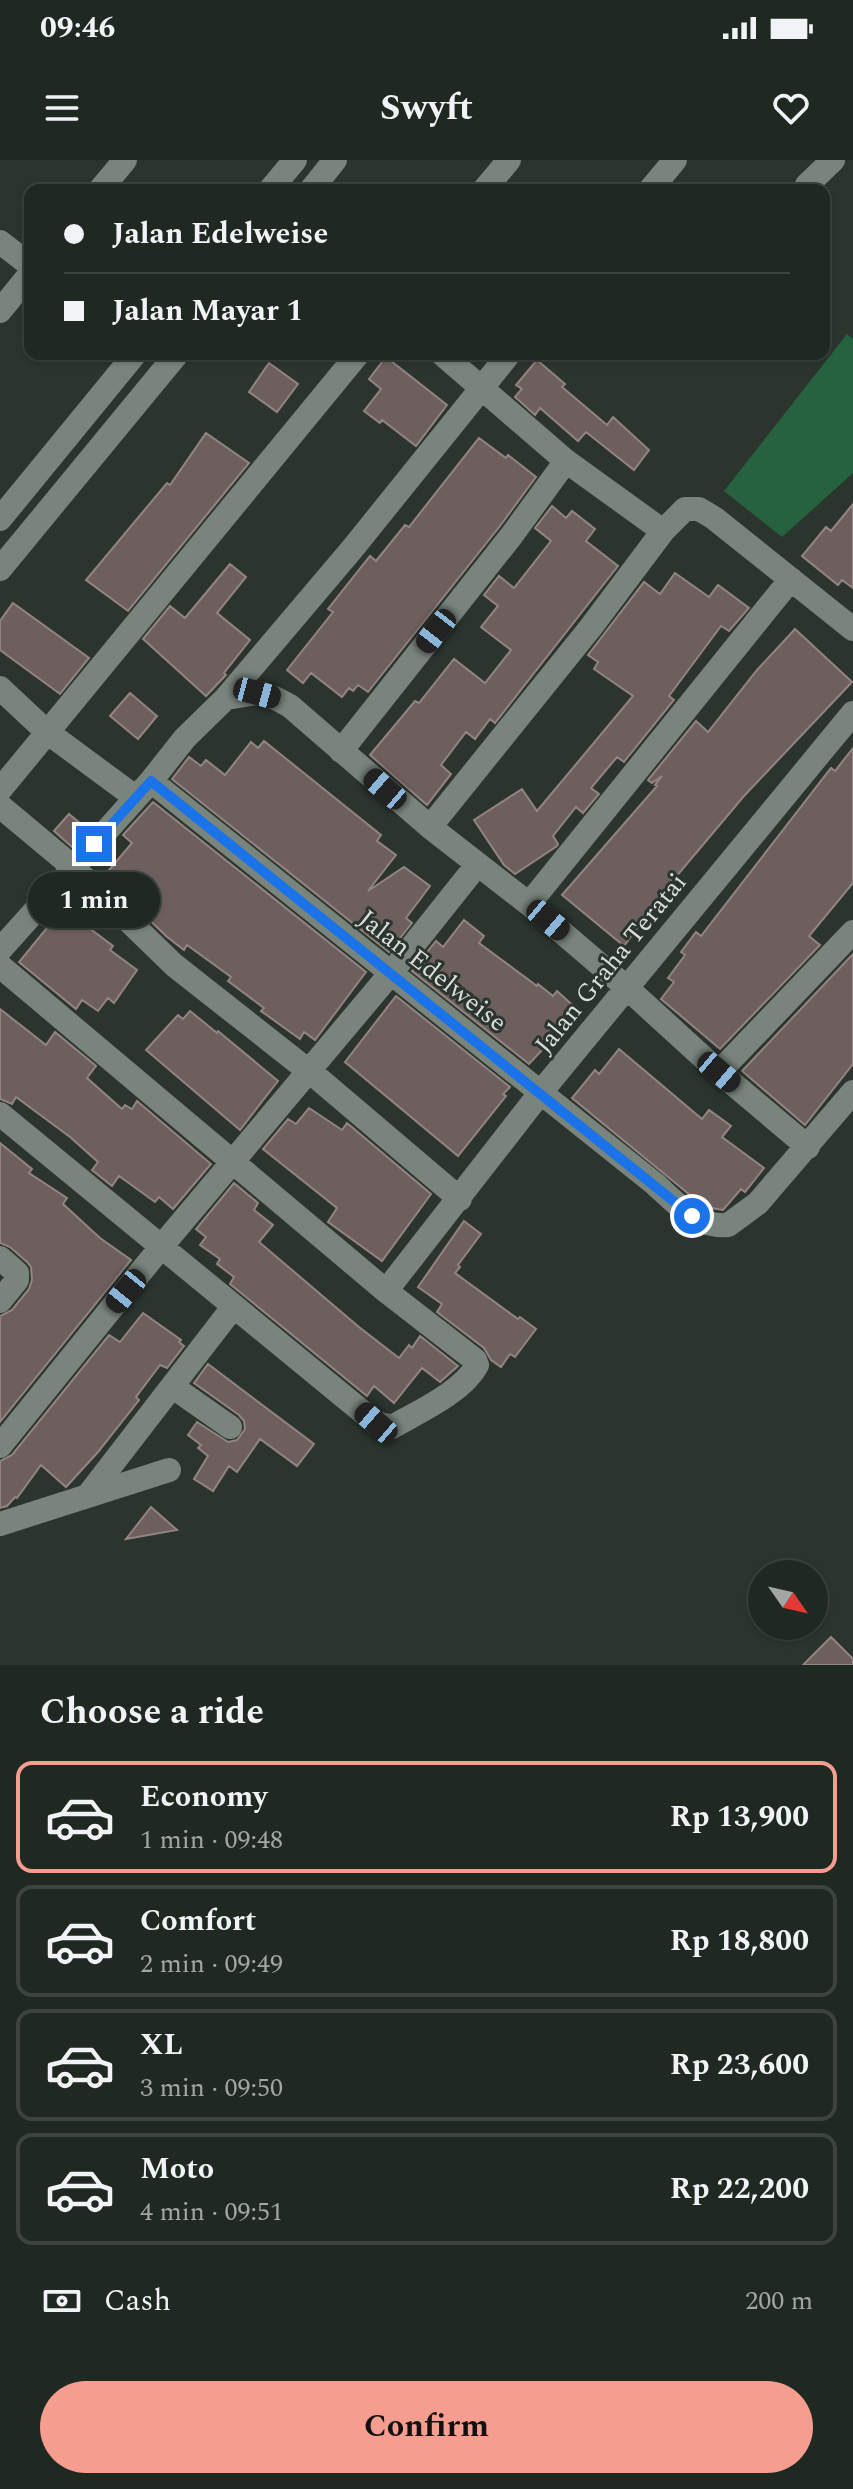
<!DOCTYPE html>
<meta charset="utf-8">
<style>
:root{--surface:#202822;--page:#2d342f;--text:#f1f3f6;--muted:#a2a6a5;--line:#3d4440;--accent:#f59d8f}
body{margin:0;font-family:Spectral,serif;background:var(--page);color:var(--text);height:100vh;display:flex;flex-direction:column;font-size:30px;white-space:nowrap}
*{box-sizing:border-box;margin:0}
p{font-size:26px;color:var(--muted)}
.icon{flex:none;width:44px;height:44px;fill:none;stroke:currentColor;stroke-width:2;stroke-linecap:round;stroke-linejoin:round}
.map{position:relative;height:1505px;overflow:hidden}
.panel{display:flex;flex-direction:column;background:var(--surface);flex:1}
.panel>*{flex:none}
.banner{position:absolute;left:24px;top:24px;width:806px;height:176px;border-radius:16px;box-shadow:0 2px 6px #0004,0 0 0 2px var(--line);display:grid;align-content:center;height:176px;padding:0 40px;background:var(--surface)}
.needle{width:52px;rotate:124deg}
.tools{position:absolute;left:748px;top:1400px;display:grid;gap:16px}
.tools a{display:grid;place-items:center;width:80px;height:80px;border-radius:50%;background:var(--surface);box-shadow:0 2px 6px #0004,0 0 0 2px var(--line);font-size:40px}
.end{position:absolute;width:36px;height:36px;margin:-18px;border:10px solid #1a73e8;background:#fff;box-shadow:0 0 0 4px #fff}
.from{border-radius:50%}
.bubble{position:absolute;height:56px;border-radius:28px;background:var(--surface);box-shadow:0 2px 6px #0004,0 0 0 2px var(--line);font-size:26px;font-weight:700;line-height:56px;text-align:center}
.car{position:absolute;width:24px;height:48px;margin:-24px -12px;border-radius:10px;box-shadow:0 0 6px 2px #0007;background:linear-gradient(#222 24%,#8ab4d8 0 40%,#222 0 76%,#8ab4d8 0 86%,#222 0)}
.banner b{display:flex;align-items:center;gap:28px;height:76px;font-size:30px}
.banner b+b{border-top:2px solid var(--line)}
.banner i{width:20px;height:20px;background:var(--text)}
ul{padding:0;list-style:none}
li{display:flex;align-items:center;gap:24px;height:112px;margin:0 16px 12px;padding:0 24px;border:4px solid var(--line);border-radius:16px}
li div{flex:1}
li b{display:block;font-size:30px}
li em{font-style:normal;font-weight:700}
li.active{border-color:var(--accent)}
li>.icon{width:72px;height:72px;stroke-width:1.5}
h2{padding:0 40px;font-size:36px;line-height:96px}
.pay{display:flex;align-items:center;gap:20px;height:88px;padding:0 40px;font-size:30px}
.pay p{margin-inline-start:auto}
.cta{display:flex;gap:16px;margin-top:auto;padding:16px 40px}
.cta a{flex:1;height:92px;border-radius:48px;background:var(--accent);color:#111;font-size:32px;font-weight:700;line-height:92px;text-align:center}
.status{display:flex;justify-content:space-between;align-items:center;height:56px;padding:0 40px;background:var(--surface);direction:ltr}
.status svg{height:22px;fill:currentColor}
header{display:flex;justify-content:space-between;align-items:center;height:104px;padding:0 40px;background:var(--surface);font-size:36px;font-weight:700}
.map>svg:first-child{display:block}
.grass{fill:#26623f}
.building{fill:#6d5f5d;stroke:#938481;stroke-width:2}
.lines{fill:none;stroke-linecap:round;stroke-linejoin:round}
.minor{stroke:#79857c;stroke-width:24}
.route{stroke:#1a73e8;stroke-width:10}
.labels{text-anchor:middle;stroke-width:6;stroke-linejoin:round;paint-order:stroke}
.street-label{font-size:26px;fill:#d8dfda;stroke:#2b352e}
</style>
<div class="status"><b>09:46</b><svg viewBox="0 0 49 12"><path d="M0 12V9h3v3zM5 12V6h3v6zM10 12V3h3v9zM15 12V0h3v12zM26 1h20v11H26zM47 4h2v5h-2z"/></svg></div>
<header><svg class="icon" aria-label="menu" viewBox="0 0 24 24"><path d="M4 6h16M4 12h16M4 18h16"/></svg>Swyft<svg class="icon" aria-label="heart" viewBox="0 0 24 24"><path d="M12 20l-8-8c-3-5 5-10 8-4 3-6 11-1 8 4z"/></svg></header>
<div class="map">
<svg width="853" height="1505" viewBox="0 0 853 1505">
<rect width="100%" height="100%" fill="#2b352e"/>
<path class="grass" d="M 847,174 L 853,179 L 853,313 L 782,377 L 724,331 Z"/>
<path class="building" d="M 386,197 L 447,245 L 416,286 L 382,260 L 380,263 L 364,251 L 381,229 L 369,219 Z
M 537,200 L 565,224 L 562,227 L 607,265 L 613,257 L 649,290 L 634,310 L 586,272 L 578,281 L 540,248 L 535,255 L 515,237 L 522,229 L 516,225 Z
M 269,203 L 298,224 L 277,252 L 249,232 Z
M 206,273 L 249,303 L 128,451 L 86,420 L 167,323 L 170,325 Z
M 479,278 L 506,298 L 508,295 L 536,317 L 500,366 L 368,532 L 358,525 L 353,531 L 349,528 L 342,537 L 311,513 L 303,523 L 287,510 L 333,452 L 328,449 L 370,396 L 376,401 L 405,365 L 409,367 Z
M 853,344 L 853,428 L 842,420 L 838,425 L 802,396 L 826,367 L 831,371 Z
M 552,346 L 566,358 L 572,351 L 595,369 L 586,381 L 618,406 L 495,563 L 490,559 L 475,579 L 466,572 L 441,605 L 451,614 L 427,645 L 370,595 L 415,541 L 419,543 L 454,499 L 485,523 L 511,490 L 481,467 L 498,446 L 484,435 L 499,416 L 514,428 L 551,381 L 535,368 Z
M 230,404 L 246,417 L 217,453 L 250,480 L 224,513 L 226,515 L 206,536 L 143,479 L 170,446 L 185,458 Z
M 675,413 L 709,437 L 718,425 L 749,448 L 729,471 L 721,466 L 669,536 L 674,540 L 624,602 L 617,597 L 591,628 L 599,634 L 583,653 L 576,647 L 553,676 L 558,684 L 557,686 L 515,714 L 504,705 L 474,660 L 522,629 L 537,651 L 633,536 L 594,509 L 598,502 L 588,495 L 644,422 L 660,434 Z
M 13,443 L 89,498 L 60,534 L 0,490 L 0,461 Z
M 795,469 L 852,522 L 744,636 L 669,725 L 624,786 L 562,735 L 657,626 L 655,625 L 662,616 L 652,623 L 648,620 L 696,561 L 708,572 L 757,510 Z
M 130,533 L 157,556 L 138,579 L 110,556 Z
M 264,581 L 381,675 L 377,681 L 396,695 L 368,731 L 404,707 L 430,726 L 406,758 L 412,763 L 389,792 L 172,619 L 189,597 L 201,606 L 206,600 L 225,615 L 251,582 L 258,588 Z
M 853,588 L 853,723 L 809,776 L 820,785 L 720,889 L 661,839 L 674,822 L 668,818 L 685,795 L 681,792 L 696,772 L 701,776 L 831,608 L 835,611 Z
M 153,642 L 366,812 L 315,880 L 304,872 L 300,879 L 261,851 L 264,848 L 228,821 L 231,817 L 187,785 L 184,790 L 166,776 L 104,716 L 132,683 L 123,675 Z
M 69,654 L 87,669 L 72,687 L 54,671 Z
M 60,752 L 66,757 L 69,753 L 113,786 L 110,790 L 137,810 L 114,843 L 108,838 L 98,851 L 82,840 L 76,849 L 19,802 Z
M 464,760 L 484,776 L 479,783 L 537,826 L 538,824 L 553,836 L 557,831 L 579,851 L 529,904 L 412,811 L 436,781 L 443,787 Z
M 853,794 L 853,904 L 805,965 L 742,911 Z
M 396,836 L 510,927 L 503,934 L 506,936 L 458,996 L 345,902 Z
M 0,849 L 46,885 L 55,872 L 96,906 L 87,918 L 122,949 L 125,945 L 132,949 L 137,941 L 211,1004 L 173,1049 L 159,1037 L 155,1042 L 119,1016 L 112,1026 L 92,1010 L 98,1002 L 70,977 L 16,937 L 12,944 L 0,939 Z
M 190,851 L 217,873 L 218,871 L 278,921 L 240,970 L 146,890 L 178,855 L 183,859 Z
M 619,889 L 702,959 L 709,950 L 731,966 L 722,977 L 764,1008 L 745,1032 L 741,1029 L 723,1050 L 711,1048 L 696,1040 L 572,938 L 595,910 L 599,914 Z
M 309,948 L 342,970 L 347,963 L 431,1034 L 382,1101 L 328,1062 L 337,1048 L 263,989 L 288,959 L 296,964 Z
M 0,983 L 32,1009 L 29,1013 L 67,1038 L 63,1044 L 100,1078 L 131,1100 L 0,1262 L 0,1156 L 12,1150 L 29,1129 L 32,1120 L 31,1107 L 27,1102 L 10,1087 L 0,1083 Z
M 234,1023 L 258,1043 L 254,1050 L 273,1065 L 259,1082 L 359,1167 L 399,1198 L 409,1185 L 412,1188 L 420,1176 L 458,1206 L 440,1222 L 422,1208 L 394,1243 L 374,1226 L 367,1236 L 230,1124 L 234,1117 L 217,1104 L 220,1099 L 200,1085 L 206,1077 L 196,1069 Z
M 464,1061 L 481,1074 L 458,1105 L 460,1107 L 455,1113 L 518,1159 L 520,1157 L 536,1169 L 515,1197 L 510,1194 L 501,1207 L 491,1200 L 484,1188 L 437,1152 L 442,1144 L 418,1127 Z
M 143,1153 L 181,1180 L 179,1182 L 184,1186 L 167,1208 L 160,1205 L 136,1237 L 139,1240 L 98,1292 L 66,1327 L 41,1305 L 17,1338 L 15,1337 L 7,1346 L 0,1348 L 0,1301 L 12,1295 L 109,1175 L 120,1182 Z
M 208,1204 L 314,1284 L 297,1306 L 260,1279 L 237,1312 L 229,1306 L 213,1331 L 194,1319 L 208,1296 L 198,1288 L 201,1285 L 188,1275 L 197,1262 L 228,1282 L 237,1280 L 245,1269 L 244,1261 L 239,1255 L 194,1223 Z
M 151,1347 L 177,1370 L 126,1379 Z
M 831,1477 L 853,1499 L 853,1505 L 803,1505 Z"/>
<g class="lines">
<path class="minor" d="M 807,25 L 833,0
M 100,30 L 125,0
M 270,30 L 295,0
M 311,30 L 335,0
M 484,30 L 509,0
M 650,30 L 675,0
M 0,82 L 30,105
M 0,151 L 30,114
M 442,194 L 566,301 L 663,371 L 685,349 L 699,349 L 714,358 L 853,469
M 0,359 L 135,194
M 0,409 L 177,194
M 0,528 L 47,572 L 135,637
M 226,538 L 353,388 L 509,194
M 341,591 L 512,375 L 566,301
M 151,621 L 655,1024 C 676,1043 697,1068 728,1065 L 758,1043 L 853,932
M 0,630 L 358,194
M 0,646 L 73,707 L 174,805 L 320,920 L 460,1039
M 430,667 L 591,467 L 663,371
M 529,744 L 791,419
M 0,790 L 151,621 L 185,578 L 226,538 L 257,533 L 275,538 L 290,546 L 430,667 L 529,744 L 626,827 L 719,912 L 808,987
M 0,806 L 386,1131 L 475,1200 L 477,1205 C 463,1232 418,1252 392,1267 L 376,1263 L 0,954
M 719,912 L 853,772
M 0,1098 L 17,1113 L 17,1120 L 0,1141
M 386,1131 L 541,932 L 853,553
M 173,1227 L 230,1267
M 0,1286 L 161,1087 L 391,813 L 477,705
M 89,1334 L 234,1146
M 0,1364 L 169,1310"/>
</g>
<g class="lines">
<path class="route" d="M 94,684 L 151,621 L 692,1056"/>
</g>
<g class="labels">
<g class="street-label">
<text transform="translate(610 803) rotate(-51)" y="9">Jalan Graha Teratai</text>
<text transform="translate(433 810) rotate(38)" y="9">Jalan Edelweise</text>
</g>
</g>
</svg>
<div class="tools">
<a><svg class="needle" viewBox="-14 -14 28 28"><path d="M0-13l5 13h-10z" fill="#e53935"/><path d="M0 13l5-13h-10z" fill="#a2a6a5"/></svg></a>
</div>
<i class="end from" style="left:692px;top:1056px"></i>
<i class="end" style="left:94px;top:684px"></i>
<div class="bubble" style="left:28px;top:712px;width:132px">1 min</div>
<i class="car" style="left:436px;top:471px;rotate:218deg"></i>
<i class="car" style="left:257px;top:533px;rotate:105deg"></i>
<i class="car" style="left:385px;top:629px;rotate:311deg"></i>
<i class="car" style="left:548px;top:760px;rotate:130deg"></i>
<i class="car" style="left:719px;top:912px;rotate:130deg"></i>
<i class="car" style="left:126px;top:1131px;rotate:219deg"></i>
<i class="car" style="left:376px;top:1263px;rotate:311deg"></i>
<div class="banner">
<b><i class="from"></i>Jalan Edelweise</b>
<b><i></i>Jalan Mayar 1</b>
</div>
</div>
<section class="panel">
<h2>Choose a ride</h2>
<ul>
<li class="active"><svg class="icon" aria-label="car" viewBox="0 0 24 24"><path d="M5 17H2v-5l4-1 3-4h7l3 4 3 1v5h-3M9 17h6M6 11h13"/><circle cx="7" cy="17" r="2"/><circle cx="17" cy="17" r="2"/></svg><div><b>Economy</b><p>1 min · 09:48</p></div><em>Rp 13,900</em></li>
<li><svg class="icon" aria-label="car" viewBox="0 0 24 24"><path d="M5 17H2v-5l4-1 3-4h7l3 4 3 1v5h-3M9 17h6M6 11h13"/><circle cx="7" cy="17" r="2"/><circle cx="17" cy="17" r="2"/></svg><div><b>Comfort</b><p>2 min · 09:49</p></div><em>Rp 18,800</em></li>
<li><svg class="icon" aria-label="car" viewBox="0 0 24 24"><path d="M5 17H2v-5l4-1 3-4h7l3 4 3 1v5h-3M9 17h6M6 11h13"/><circle cx="7" cy="17" r="2"/><circle cx="17" cy="17" r="2"/></svg><div><b>XL</b><p>3 min · 09:50</p></div><em>Rp 23,600</em></li>
<li><svg class="icon" aria-label="car" viewBox="0 0 24 24"><path d="M5 17H2v-5l4-1 3-4h7l3 4 3 1v5h-3M9 17h6M6 11h13"/><circle cx="7" cy="17" r="2"/><circle cx="17" cy="17" r="2"/></svg><div><b>Moto</b><p>4 min · 09:51</p></div><em>Rp 22,200</em></li>
</ul>
<div class="pay"><svg class="icon" aria-label="cash" viewBox="0 0 24 24"><path d="M3 7h18v10H3z"/><circle cx="12" cy="12" r="2"/></svg>Cash<p>200 m</p></div>
<div class="cta"><a>Confirm</a></div>
</section>
